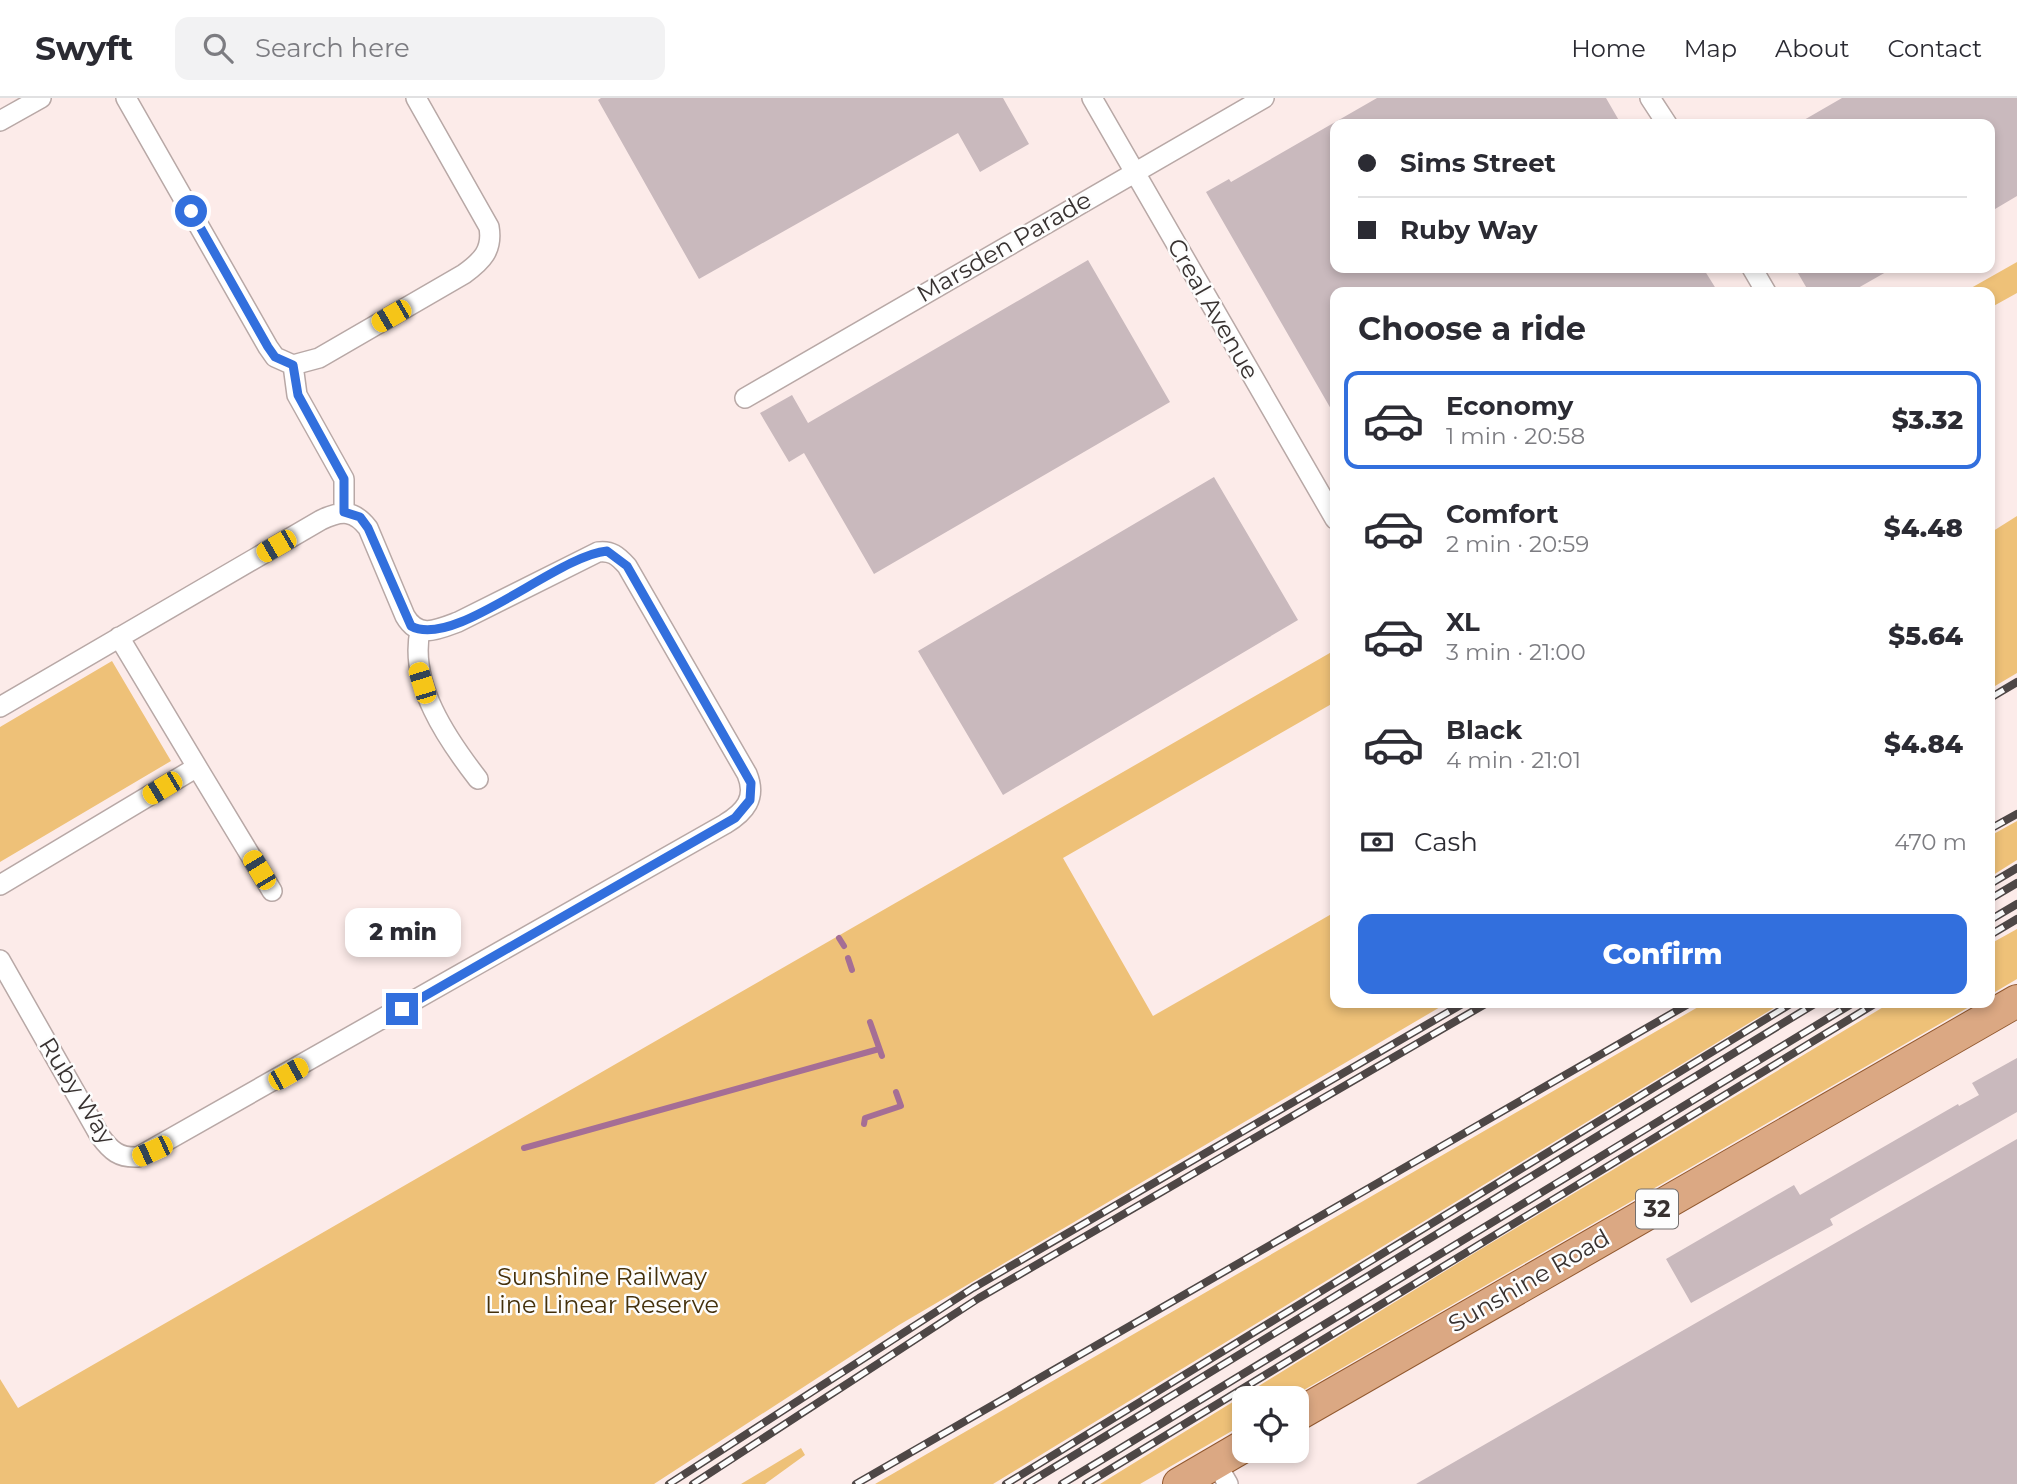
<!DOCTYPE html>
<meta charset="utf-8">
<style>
:root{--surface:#fff;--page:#f2f2f3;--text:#2b2b33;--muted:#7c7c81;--line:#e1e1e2;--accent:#326fdd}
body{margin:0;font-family:Montserrat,sans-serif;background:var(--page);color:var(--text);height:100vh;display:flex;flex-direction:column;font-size:26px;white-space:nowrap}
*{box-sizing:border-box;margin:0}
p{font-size:23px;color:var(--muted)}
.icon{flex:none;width:38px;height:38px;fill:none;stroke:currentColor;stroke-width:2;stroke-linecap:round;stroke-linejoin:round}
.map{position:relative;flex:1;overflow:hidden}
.side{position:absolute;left:1330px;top:189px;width:665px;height:721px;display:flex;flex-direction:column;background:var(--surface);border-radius:14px;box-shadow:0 4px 10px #0003}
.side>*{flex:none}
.guide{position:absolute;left:1330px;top:21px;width:665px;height:154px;border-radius:14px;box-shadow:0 4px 10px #0003;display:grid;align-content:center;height:154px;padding:0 28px;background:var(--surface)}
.buttons{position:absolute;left:1232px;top:1288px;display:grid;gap:14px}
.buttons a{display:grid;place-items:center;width:77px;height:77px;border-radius:14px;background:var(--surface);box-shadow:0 4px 10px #0003;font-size:35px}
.end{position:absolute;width:32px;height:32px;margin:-16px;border:9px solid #326fdd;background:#fff;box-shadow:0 0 0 4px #fff}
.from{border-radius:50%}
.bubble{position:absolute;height:49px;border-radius:14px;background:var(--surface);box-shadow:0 4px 10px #0003;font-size:23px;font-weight:800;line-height:49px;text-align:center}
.car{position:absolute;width:21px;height:42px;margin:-21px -10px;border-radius:9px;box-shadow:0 0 5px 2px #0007;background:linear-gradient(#f5c518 24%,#345 0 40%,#f5c518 0 76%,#345 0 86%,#f5c518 0)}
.guide b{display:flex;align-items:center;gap:24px;height:66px;font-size:26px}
.guide b+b{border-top:2px solid var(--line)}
.guide i{width:18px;height:18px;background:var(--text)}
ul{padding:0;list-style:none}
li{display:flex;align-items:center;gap:21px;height:98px;margin:0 14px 10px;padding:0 14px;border:4px solid transparent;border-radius:14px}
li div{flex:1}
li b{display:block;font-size:26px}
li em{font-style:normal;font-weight:800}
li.current{border-color:var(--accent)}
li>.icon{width:63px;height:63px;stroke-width:1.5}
h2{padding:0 28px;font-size:32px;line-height:84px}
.pay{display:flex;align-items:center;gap:18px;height:77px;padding:0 28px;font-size:26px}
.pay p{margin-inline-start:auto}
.button{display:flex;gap:14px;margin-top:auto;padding:14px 28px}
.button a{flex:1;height:80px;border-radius:14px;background:var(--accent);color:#fff;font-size:28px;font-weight:800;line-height:80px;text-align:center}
header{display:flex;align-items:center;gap:42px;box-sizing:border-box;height:98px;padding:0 35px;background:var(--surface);border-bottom:2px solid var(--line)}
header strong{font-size:33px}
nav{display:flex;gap:38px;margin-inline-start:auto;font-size:24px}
.search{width:490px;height:63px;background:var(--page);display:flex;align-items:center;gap:18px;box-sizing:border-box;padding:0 24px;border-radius:14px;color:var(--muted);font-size:26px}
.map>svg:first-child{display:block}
.green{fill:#eec178}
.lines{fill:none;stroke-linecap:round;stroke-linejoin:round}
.stream{stroke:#a56e95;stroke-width:6}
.building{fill:#c9b9bd}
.street-casing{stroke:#b8a8a6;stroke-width:22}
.primary-casing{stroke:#925930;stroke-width:34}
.street{stroke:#fff;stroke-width:19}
.primary{stroke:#dba883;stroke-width:32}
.rail-casing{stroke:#4e4746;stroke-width:8}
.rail{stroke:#fdfdfd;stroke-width:5;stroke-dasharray:16;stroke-linecap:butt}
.route{stroke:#326fdd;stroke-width:9}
.labels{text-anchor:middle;stroke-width:5;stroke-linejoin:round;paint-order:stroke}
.shield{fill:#fdfdfd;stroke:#736f6e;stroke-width:2}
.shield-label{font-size:23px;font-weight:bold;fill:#383231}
.street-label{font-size:24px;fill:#383231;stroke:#fdfdfd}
.park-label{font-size:24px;fill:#44300b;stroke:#fdfdfd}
</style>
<header>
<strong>Swyft</strong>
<div class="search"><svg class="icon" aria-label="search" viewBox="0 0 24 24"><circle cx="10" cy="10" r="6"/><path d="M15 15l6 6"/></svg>Search here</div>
<nav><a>Home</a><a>Map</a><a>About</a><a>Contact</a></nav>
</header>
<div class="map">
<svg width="2017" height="1386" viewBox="0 0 2017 1386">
<rect width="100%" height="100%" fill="#fcebe9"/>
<path class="green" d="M 2017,164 L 2017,195 L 1990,210 L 1990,194 L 1964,194 Z
M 2017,418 L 2017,575 L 1990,591 L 1990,435 Z
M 1335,552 L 1335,604 L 1063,760 L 1153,918 L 1335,814 L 1335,905 L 1447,905 L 899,1227 L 654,1386 L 0,1386 L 0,1281 L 18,1310 Z
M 112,563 L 171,663 L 0,764 L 0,629 Z
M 2017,723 L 2017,762 L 1990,779 L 1990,738 Z
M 2017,831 L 2017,881 L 1990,897 L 1990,846 Z
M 1705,905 L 1782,905 L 993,1386 L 875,1386 Z
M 1890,905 L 1976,905 L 1290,1300 L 1244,1300 L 1244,1326 L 1140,1386 L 1100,1386 L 1476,1154 Z
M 801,1350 L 805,1357 L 765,1386 L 741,1386 Z"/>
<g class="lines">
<path class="stream" d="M 839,840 L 844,848
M 848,860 L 852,872
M 870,924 L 882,958
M 864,1026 L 865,1020 L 901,1008 L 896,994
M 524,1050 L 879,951"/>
</g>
<path class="building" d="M 601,0 L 1003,0 L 1029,46 L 980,74 L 958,35 L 699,181 L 598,2 Z
M 1377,0 L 1606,0 L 1621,26 L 1335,26 L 1335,170 L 1703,170 L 1718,194 L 1335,194 L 1335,318 L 1206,94 L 1229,81 L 1231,84 Z
M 1842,0 L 2017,0 L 2017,98 L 1990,114 L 1990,26 L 1797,26 Z
M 1088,162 L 1170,304 L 874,476 L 804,355 L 789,364 L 760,315 L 792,297 L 808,325 Z
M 1795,170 L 1893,170 L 1851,194 L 1809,194 Z
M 1214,379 L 1298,522 L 1003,697 L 918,553 Z
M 2017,960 L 2017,1014 L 1830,1121 L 1833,1127 L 1691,1205 L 1666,1161 L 1794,1087 L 1800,1097 L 1958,1006 L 1959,1008 L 1979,997 L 1972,985 Z
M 2017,1041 L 2017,1386 L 1416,1386 L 1682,1233 Z"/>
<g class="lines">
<defs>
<path id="street" d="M 126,0 L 268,249 L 275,259 L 293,267 L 319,260 L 464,176 C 482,163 493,152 489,129 L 416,0
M 1092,0 L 1335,421
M 1650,0 L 1667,26
M 0,23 L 41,0
M 1752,170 L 1766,194
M 293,267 L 297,297 L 344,381 L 344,414
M 745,300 L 1264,0
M 420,533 C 409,586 447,641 478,681
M 0,609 L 321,422 C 342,412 354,412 368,430 L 405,518 C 418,541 437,532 458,524 L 598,454 C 611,452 618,458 627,468 L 747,676 C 757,700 745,714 725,726 L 138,1059 C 119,1060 111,1053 100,1038 L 0,862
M 197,669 L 272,793
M 0,787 L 197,669 L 119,539
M 1216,1365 L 1228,1386"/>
<path id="primary" d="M 1297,1317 L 2017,903
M 1179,1386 L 1244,1348"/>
</defs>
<use href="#street" class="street-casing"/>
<use href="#primary" class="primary-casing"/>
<use href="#street" class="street"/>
<use href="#primary" class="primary"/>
<defs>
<path id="rail" d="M 1990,600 L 2017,584
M 1990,731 L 2017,716
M 1990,786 L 2017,770
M 1990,801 L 2017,785
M 1990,822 L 2017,806
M 1990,837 L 2017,821
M 669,1386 L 973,1190 L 1464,905
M 693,1386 L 979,1200 L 1487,905
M 856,1386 L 1690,905
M 1006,1386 L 1792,905
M 1027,1386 L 1816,905
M 1062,1386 L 1853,905
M 1086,1386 L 1876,905"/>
</defs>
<use href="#rail" class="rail-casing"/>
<use href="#rail" class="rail"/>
</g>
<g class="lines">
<path class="route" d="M 191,113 L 268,249 L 275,259 L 293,267 L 298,297 L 344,381 L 344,414 L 360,419 L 368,430 L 411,528 C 454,552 558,457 607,453 L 627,468 L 751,685 L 750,702 L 735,720 L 402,911"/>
</g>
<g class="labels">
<rect class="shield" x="1636" y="1091.5" width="42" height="39" rx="5"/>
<g class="shield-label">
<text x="1657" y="1119">32</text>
</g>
<g class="street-label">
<text transform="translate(1004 149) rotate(-30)" y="8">Marsden Parade</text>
<text transform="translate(1213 211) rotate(60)" y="8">Creal Avenue</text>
<text transform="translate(77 993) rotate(58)" y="8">Ruby Way</text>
<text transform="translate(1529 1183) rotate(-30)" y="8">Sunshine Road</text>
</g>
<g class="park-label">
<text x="602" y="1187">Sunshine Railway<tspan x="602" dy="28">Line Linear Reserve</tspan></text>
</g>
</g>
</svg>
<div class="buttons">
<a><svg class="icon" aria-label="locate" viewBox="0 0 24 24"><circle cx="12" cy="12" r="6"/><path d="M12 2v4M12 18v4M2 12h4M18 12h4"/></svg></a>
</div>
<i class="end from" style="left:191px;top:113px"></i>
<i class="end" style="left:402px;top:911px"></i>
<div class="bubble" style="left:345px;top:810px;width:116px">2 min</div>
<i class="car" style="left:391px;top:218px;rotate:240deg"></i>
<i class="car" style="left:276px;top:448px;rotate:240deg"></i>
<i class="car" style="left:422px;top:585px;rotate:343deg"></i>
<i class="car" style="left:162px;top:690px;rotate:239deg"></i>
<i class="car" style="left:259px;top:772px;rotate:329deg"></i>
<i class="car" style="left:288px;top:976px;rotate:61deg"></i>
<i class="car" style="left:152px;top:1053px;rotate:245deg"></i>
<div class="guide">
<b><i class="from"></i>Sims Street</b>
<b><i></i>Ruby Way</b>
</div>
<section class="side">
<h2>Choose a ride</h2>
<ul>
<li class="current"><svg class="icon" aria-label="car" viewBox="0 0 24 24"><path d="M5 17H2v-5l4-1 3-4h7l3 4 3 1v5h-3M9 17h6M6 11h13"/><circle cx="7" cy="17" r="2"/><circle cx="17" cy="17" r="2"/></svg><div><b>Economy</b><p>1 min · 20:58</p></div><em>$3.32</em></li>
<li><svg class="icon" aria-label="car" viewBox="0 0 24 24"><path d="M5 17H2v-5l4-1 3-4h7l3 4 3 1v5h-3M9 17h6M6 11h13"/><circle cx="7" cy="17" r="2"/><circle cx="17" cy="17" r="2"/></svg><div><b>Comfort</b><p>2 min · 20:59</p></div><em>$4.48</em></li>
<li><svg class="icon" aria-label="car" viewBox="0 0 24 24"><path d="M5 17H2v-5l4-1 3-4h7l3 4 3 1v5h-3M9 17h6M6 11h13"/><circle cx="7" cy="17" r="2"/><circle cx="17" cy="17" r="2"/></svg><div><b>XL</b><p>3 min · 21:00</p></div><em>$5.64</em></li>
<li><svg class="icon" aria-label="car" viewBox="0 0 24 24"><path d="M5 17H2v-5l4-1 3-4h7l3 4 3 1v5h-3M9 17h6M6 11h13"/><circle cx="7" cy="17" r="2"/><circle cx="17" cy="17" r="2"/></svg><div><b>Black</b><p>4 min · 21:01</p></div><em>$4.84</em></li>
</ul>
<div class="pay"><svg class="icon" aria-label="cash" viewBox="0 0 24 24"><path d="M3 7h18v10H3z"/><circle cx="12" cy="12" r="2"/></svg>Cash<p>470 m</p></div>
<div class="button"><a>Confirm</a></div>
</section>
</div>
